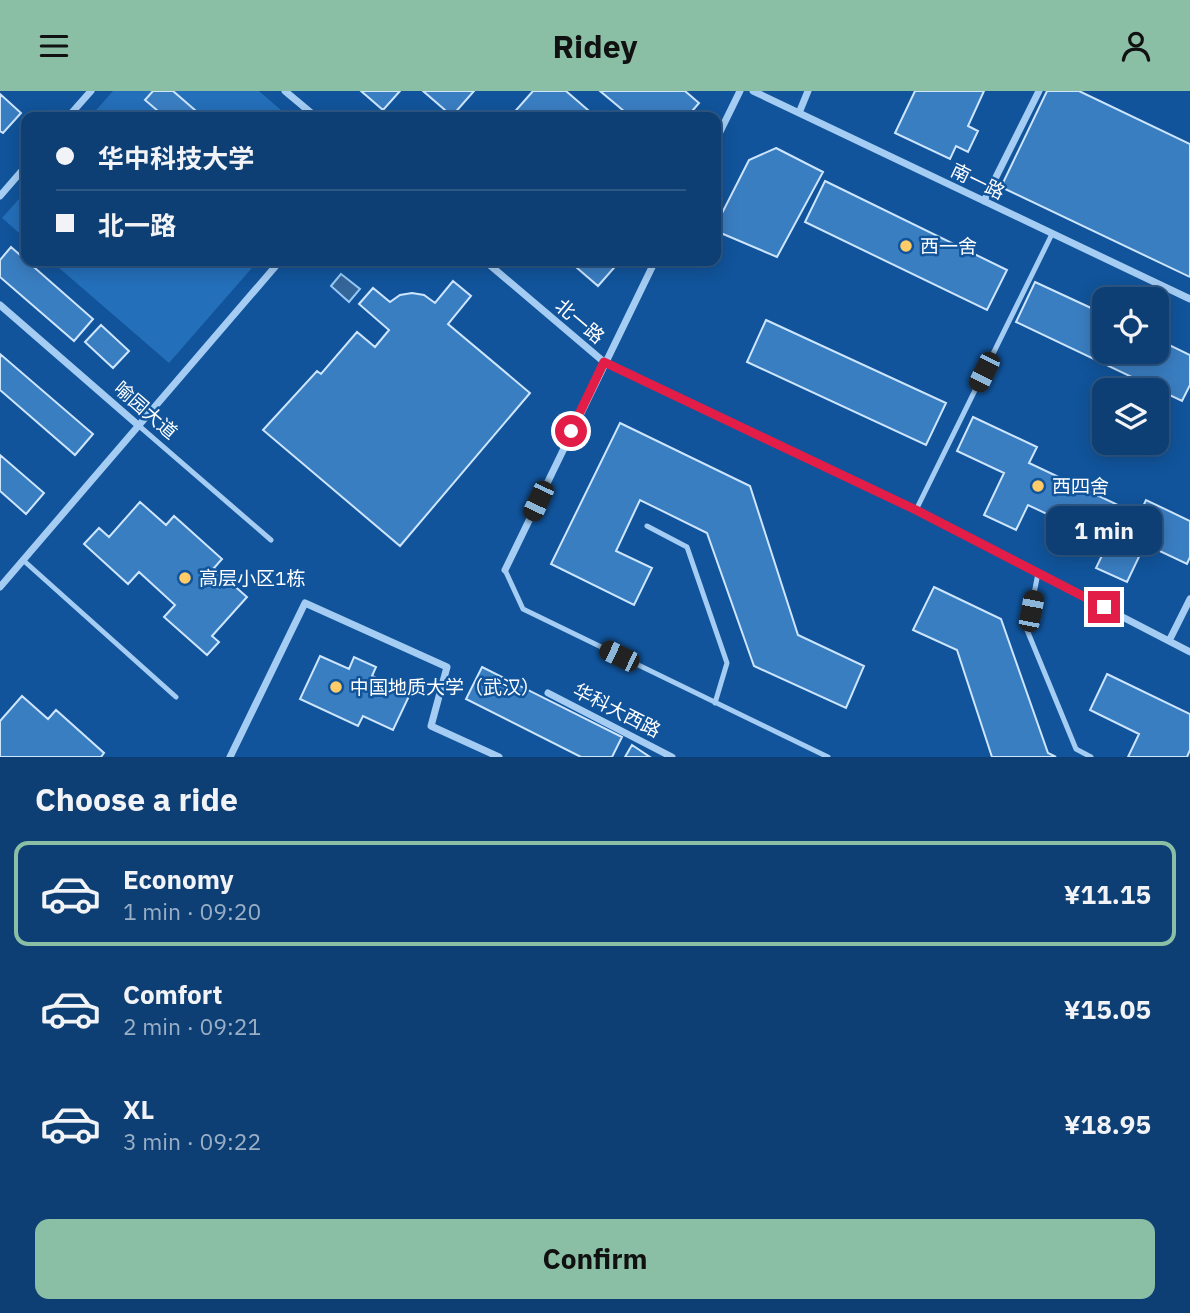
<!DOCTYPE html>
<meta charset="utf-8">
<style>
:root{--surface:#0d3f74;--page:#164679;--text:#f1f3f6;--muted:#9aafc5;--line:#2d5886;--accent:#8abfa5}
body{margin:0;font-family:"IBM Plex Sans","Noto Sans SC",sans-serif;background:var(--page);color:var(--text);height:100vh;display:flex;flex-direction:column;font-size:26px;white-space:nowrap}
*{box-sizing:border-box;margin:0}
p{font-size:23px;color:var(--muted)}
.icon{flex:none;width:38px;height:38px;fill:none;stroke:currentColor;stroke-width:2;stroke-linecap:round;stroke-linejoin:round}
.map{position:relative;height:666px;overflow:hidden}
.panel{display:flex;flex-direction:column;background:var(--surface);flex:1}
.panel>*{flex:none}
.hud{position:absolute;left:21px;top:21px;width:700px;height:154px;border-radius:14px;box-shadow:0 4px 18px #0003,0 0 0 2px var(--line);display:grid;align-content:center;height:154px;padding:0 35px;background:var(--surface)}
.fabs{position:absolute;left:1092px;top:196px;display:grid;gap:14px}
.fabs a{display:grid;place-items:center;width:77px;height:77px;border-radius:14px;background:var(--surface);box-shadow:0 4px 18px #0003,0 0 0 2px var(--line);font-size:35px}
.end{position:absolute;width:32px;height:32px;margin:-16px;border:9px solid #e11d48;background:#fff;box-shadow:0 0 0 4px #fff}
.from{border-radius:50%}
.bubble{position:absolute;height:49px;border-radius:14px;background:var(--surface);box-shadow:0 4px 18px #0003,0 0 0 2px var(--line);font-size:23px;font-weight:700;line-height:49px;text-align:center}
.car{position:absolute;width:21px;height:42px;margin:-21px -10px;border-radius:9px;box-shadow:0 0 5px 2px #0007;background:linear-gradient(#222 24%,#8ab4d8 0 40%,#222 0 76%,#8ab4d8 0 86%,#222 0)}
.hud b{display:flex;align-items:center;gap:24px;height:66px;font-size:26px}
.hud b+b{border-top:2px solid var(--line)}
.hud i{width:18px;height:18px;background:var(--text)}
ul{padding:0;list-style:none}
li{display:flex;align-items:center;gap:21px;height:105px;margin:0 14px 10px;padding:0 21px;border:4px solid transparent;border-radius:14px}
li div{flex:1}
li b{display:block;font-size:26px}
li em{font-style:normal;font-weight:700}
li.on{border-color:var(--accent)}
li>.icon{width:63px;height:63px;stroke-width:1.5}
h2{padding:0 35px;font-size:32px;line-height:84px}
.button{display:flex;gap:14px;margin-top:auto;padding:14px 35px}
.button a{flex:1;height:80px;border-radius:14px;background:var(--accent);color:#111;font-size:28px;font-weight:700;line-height:80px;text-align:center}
header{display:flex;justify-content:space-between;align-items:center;height:91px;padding:0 35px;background:var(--accent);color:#111;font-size:32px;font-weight:700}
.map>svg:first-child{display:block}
.green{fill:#246fb9}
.water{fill:#356699;stroke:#97c8f7;stroke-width:2}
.building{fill:#3a7ec2;stroke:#cde6fe;stroke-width:2}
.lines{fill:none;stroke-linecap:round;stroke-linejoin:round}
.lane{stroke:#a5cdf4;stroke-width:5}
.street{stroke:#a5cdf4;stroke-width:7}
.route{stroke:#e11d48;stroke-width:9}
.poi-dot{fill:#ffcc68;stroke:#11549b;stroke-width:2.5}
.labels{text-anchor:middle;stroke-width:5;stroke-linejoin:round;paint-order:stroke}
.street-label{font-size:19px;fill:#fff;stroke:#11549b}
.poi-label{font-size:19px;fill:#fff;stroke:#11549b;text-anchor:start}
</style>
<header><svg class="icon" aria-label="menu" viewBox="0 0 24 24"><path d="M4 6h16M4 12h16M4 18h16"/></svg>Ridey<svg class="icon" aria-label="person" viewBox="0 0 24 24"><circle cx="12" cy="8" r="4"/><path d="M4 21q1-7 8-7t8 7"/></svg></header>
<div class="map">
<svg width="1190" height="666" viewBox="0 0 1190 666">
<rect width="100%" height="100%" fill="#11549b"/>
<path class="green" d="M 113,0 L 259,0 L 289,26 L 90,26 Z
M 26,100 L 26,148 L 2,127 Z
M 51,170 L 258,170 L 169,272 Z"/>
<path class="water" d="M 341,183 L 360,198 L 349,211 L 331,195 Z"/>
<path class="building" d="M 153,0 L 173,0 L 203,26 L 165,26 L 145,9 Z
M 361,0 L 400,0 L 383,19 Z
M 423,0 L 474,0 L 452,25 Z
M 533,0 L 566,0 L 596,26 L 510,26 Z
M 600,0 L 685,0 L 699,12 L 687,26 L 631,26 Z
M 915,0 L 984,0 L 968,35 L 978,40 L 968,61 L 956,55 L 950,68 L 895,42 Z
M 1047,0 L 1079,0 L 1190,53 L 1190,186 L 1001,96 Z
M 0,3 L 21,22 L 3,42 L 0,40 Z
M 776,57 L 823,81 L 777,166 L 716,140 L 716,134 L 749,69 Z
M 825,90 L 1007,179 L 987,219 L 805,131 Z
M 11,156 L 93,228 L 74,250 L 0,186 L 0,169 Z
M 569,170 L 620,170 L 598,195 Z
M 453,190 L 471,205 L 448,233 L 530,302 L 400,455 L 263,339 L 317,280 L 321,283 L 357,241 L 375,256 L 389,239 L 359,213 L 373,197 L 390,211 L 400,204 L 412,202 L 424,204 L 435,212 Z
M 1035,191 L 1104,223 L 1104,261 L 1157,261 L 1157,248 L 1190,264 L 1190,294 L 1182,310 L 1016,231 Z
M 766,229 L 946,312 L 926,354 L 747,271 Z
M 101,234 L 129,260 L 113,277 L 85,251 Z
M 0,263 L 93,343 L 75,364 L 0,299 Z
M 973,326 L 1037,356 L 1029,372 L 1139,424 L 1146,409 L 1190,430 L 1190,466 L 1187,473 L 1145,453 L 1127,491 L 1096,477 L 1108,452 L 1028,414 L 1016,439 L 984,424 L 1004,382 L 957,360 Z
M 620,332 L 750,395 L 798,544 L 864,575 L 846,617 L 754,575 L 707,442 L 640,409 L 616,460 L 652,477 L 634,514 L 551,473 Z
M 0,364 L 44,402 L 26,423 L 0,400 Z
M 140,411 L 166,434 L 174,425 L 222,468 L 214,477 L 247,506 L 212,545 L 219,551 L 207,564 L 164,526 L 175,514 L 139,481 L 128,493 L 84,453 L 99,437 L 109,446 Z
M 934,496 L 1001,528 L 1048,662 L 1056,666 L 992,666 L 957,559 L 913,539 Z
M 320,565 L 349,578 L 354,566 L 376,576 L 372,585 L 410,603 L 393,639 L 363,625 L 358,635 L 300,608 Z
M 482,576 L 622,646 L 612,666 L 581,666 L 466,608 Z
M 1107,583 L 1190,623 L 1190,659 L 1187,666 L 1128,666 L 1139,643 L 1090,619 Z
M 22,605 L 48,628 L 56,619 L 104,662 L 101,666 L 0,666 L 0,630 Z
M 632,654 L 650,666 L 625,666 Z"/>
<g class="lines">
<path class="lane" d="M 138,334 L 271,449
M 916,419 L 1052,143
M 647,435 L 687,456 L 727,572 L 715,612
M 23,469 L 176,606
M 505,479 L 523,518 L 828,666
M 1038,482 L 1027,539 L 1076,658 L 1091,666"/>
<path class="street" d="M 285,0 L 316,26
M 753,0 L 1190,208
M 799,22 L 808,0
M 68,26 L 91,0
M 716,49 L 740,0
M 0,105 L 26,75
M 984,110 L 1039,0
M 485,170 L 604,271 L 916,419 L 1190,561
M 0,214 L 138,334
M 505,479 L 655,170
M 0,496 L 280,170
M 1169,550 L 1190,508
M 548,602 L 672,666
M 230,666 L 305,512 L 447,576 L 431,635 L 499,666"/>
</g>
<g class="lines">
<path class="route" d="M 571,340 L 604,271 L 916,419 L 1104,516"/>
</g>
<g class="poi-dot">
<circle cx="906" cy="155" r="7"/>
<circle cx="1038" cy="395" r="7"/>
<circle cx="185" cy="487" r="7"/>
<circle cx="336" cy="596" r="7"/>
</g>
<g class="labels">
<g class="street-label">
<text transform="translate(978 90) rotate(26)" y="7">南一路</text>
<text transform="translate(580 230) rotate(40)" y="7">北一路</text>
<text transform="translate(146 319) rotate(41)" y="7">喻园大道</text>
<text transform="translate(617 619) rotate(27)" y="7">华科大西路</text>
</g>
<g class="poi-label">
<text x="920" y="162">西一舍</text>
<text x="1052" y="402">西四舍</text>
<text x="199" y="494">高层小区1栋</text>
<text x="350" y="603">中国地质大学（武汉）</text>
</g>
</g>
</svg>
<div class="fabs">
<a><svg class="icon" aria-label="locate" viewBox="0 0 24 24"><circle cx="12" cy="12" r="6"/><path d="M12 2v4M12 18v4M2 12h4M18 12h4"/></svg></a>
<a><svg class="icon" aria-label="layers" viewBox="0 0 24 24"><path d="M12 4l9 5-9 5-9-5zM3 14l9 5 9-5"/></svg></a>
</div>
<i class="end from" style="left:571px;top:340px"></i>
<i class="end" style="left:1104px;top:516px"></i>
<div class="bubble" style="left:1046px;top:415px;width:116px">1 min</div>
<i class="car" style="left:984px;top:281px;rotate:206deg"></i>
<i class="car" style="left:538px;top:410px;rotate:205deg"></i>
<i class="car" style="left:1031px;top:520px;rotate:11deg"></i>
<i class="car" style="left:619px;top:565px;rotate:296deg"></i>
<div class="hud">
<b><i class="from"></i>华中科技大学</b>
<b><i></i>北一路</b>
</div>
</div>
<section class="panel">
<h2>Choose a ride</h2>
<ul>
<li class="on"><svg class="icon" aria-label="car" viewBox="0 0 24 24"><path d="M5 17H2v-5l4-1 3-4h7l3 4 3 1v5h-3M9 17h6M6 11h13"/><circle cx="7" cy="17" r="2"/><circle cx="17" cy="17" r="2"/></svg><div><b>Economy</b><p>1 min · 09:20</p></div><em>¥11.15</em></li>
<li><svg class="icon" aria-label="car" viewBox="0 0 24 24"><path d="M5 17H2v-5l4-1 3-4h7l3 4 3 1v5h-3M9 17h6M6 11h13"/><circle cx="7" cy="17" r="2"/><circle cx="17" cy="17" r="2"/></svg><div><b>Comfort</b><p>2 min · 09:21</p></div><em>¥15.05</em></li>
<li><svg class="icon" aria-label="car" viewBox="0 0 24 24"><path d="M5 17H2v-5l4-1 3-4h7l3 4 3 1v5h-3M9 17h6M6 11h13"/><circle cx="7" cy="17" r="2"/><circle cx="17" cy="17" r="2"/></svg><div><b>XL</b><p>3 min · 09:22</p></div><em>¥18.95</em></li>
</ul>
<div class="button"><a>Confirm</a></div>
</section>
